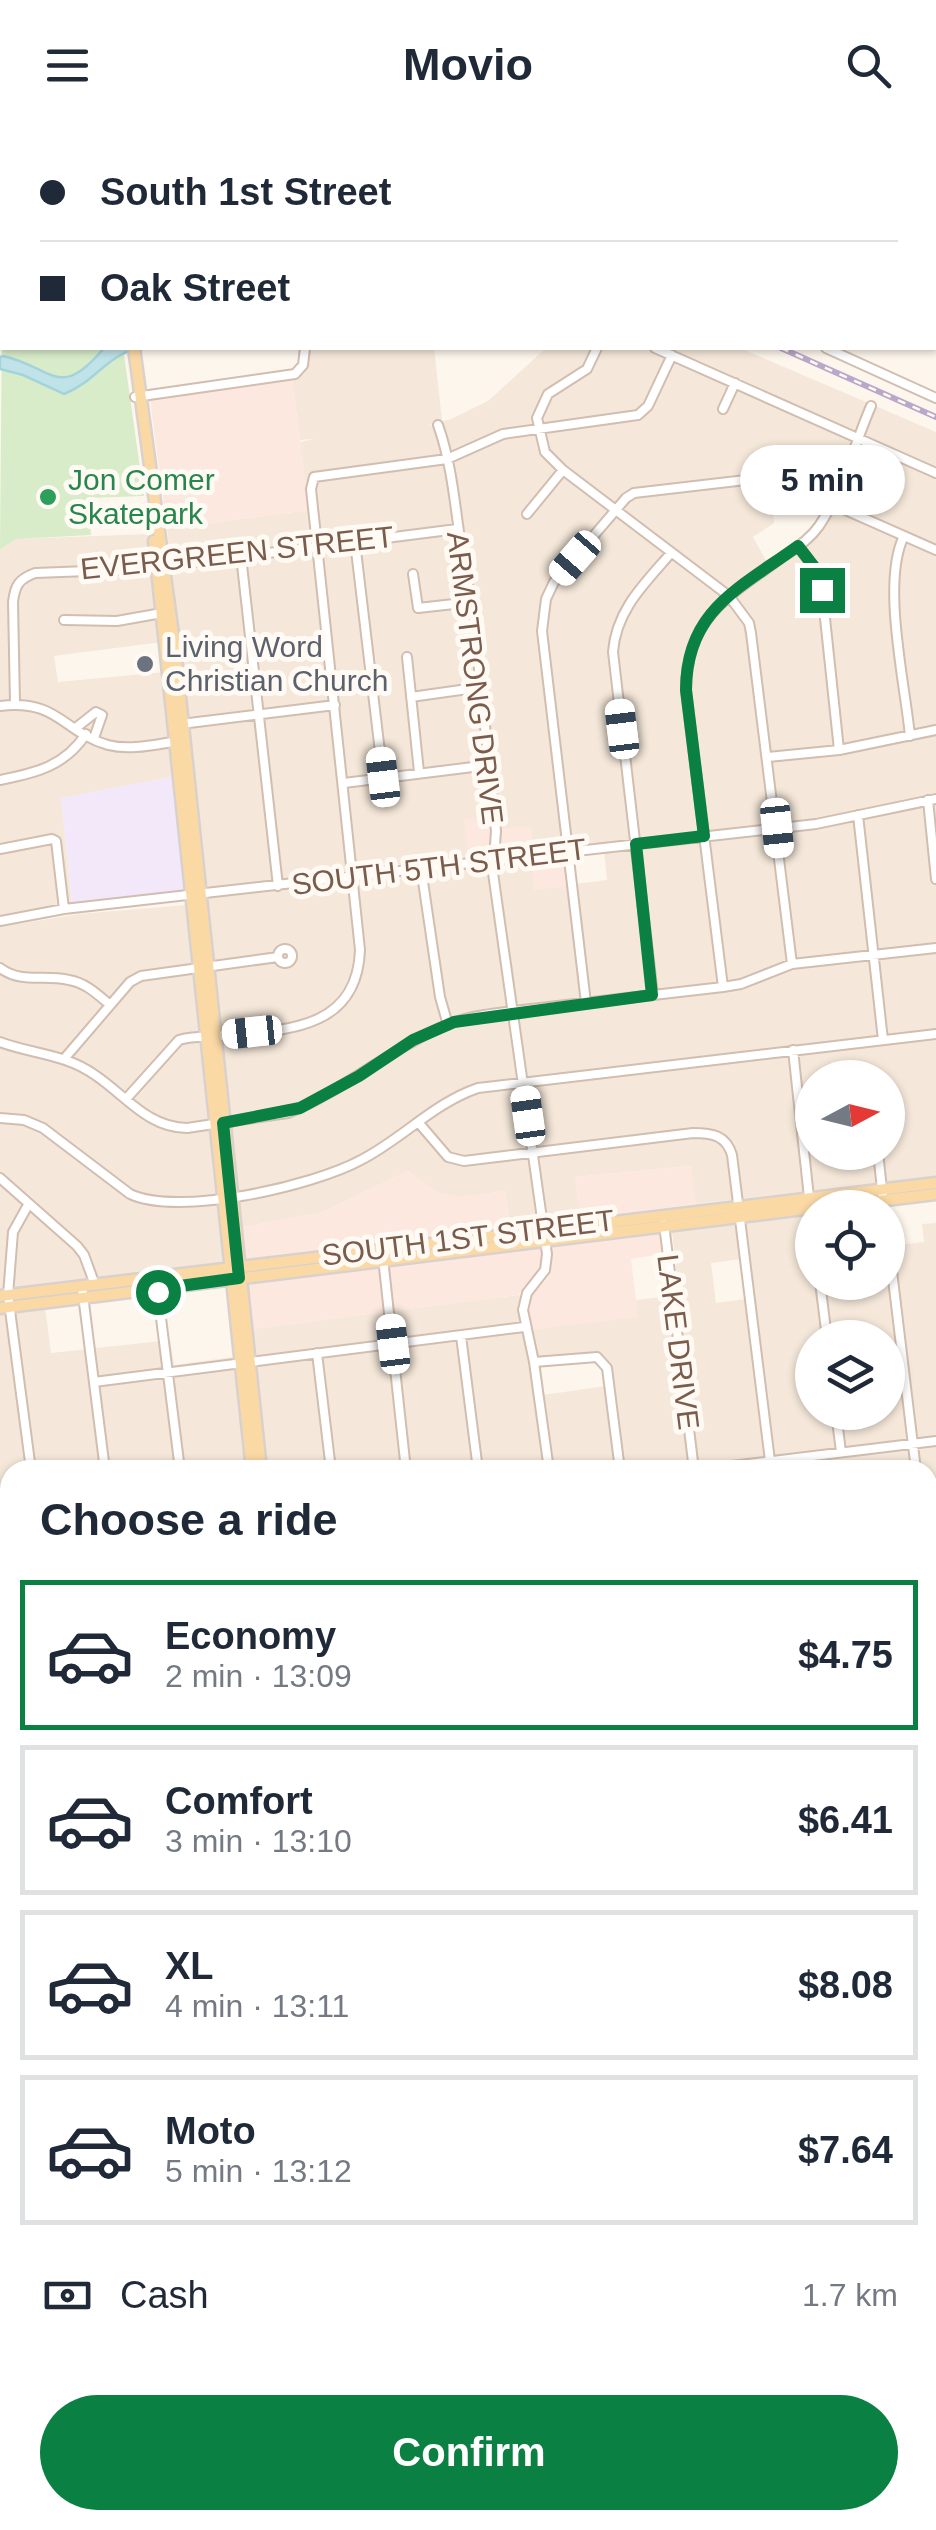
<!DOCTYPE html>
<meta charset="utf-8">
<style>
:root{--surface:#fff;--page:#f6f6f7;--text:#1f2937;--muted:#747a83;--line:#e0e1e3;--accent:#0b8043}
body{margin:0;font-family:Helvetica,sans-serif;background:var(--page);color:var(--text);height:100vh;display:flex;flex-direction:column;font-size:38px;white-space:nowrap}
*{box-sizing:border-box;margin:0}
p{font-size:32px;color:var(--muted)}
.icon{flex:none;width:55px;height:55px;fill:none;stroke:currentColor;stroke-width:2;stroke-linecap:round;stroke-linejoin:round}
.map{position:relative;flex:1;overflow:hidden}
.side{position:absolute;left:0px;top:1330px;width:938px;height:1070px;display:flex;flex-direction:column;background:var(--surface);border-radius:30px 30px 0 0;box-shadow:0 2px 8px #0004}
.side>*{flex:none}
.hud{position:absolute;left:0px;top:0px;width:938px;height:220px;box-shadow:0 2px 8px #0004;display:grid;align-content:center;height:220px;padding:0 40px;background:var(--surface)}
.needle{width:65px;rotate:83deg}
.tools{position:absolute;left:795px;top:930px;display:grid;gap:20px}
.tools a{display:grid;place-items:center;width:110px;height:110px;border-radius:50%;background:var(--surface);box-shadow:0 2px 8px #0004;font-size:50px}
.end{position:absolute;width:45px;height:45px;margin:-22px;border:12px solid #0b8043;background:#fff;box-shadow:0 0 0 5px #fff}
.from{border-radius:50%}
.bubble{position:absolute;height:70px;border-radius:35px;background:var(--surface);box-shadow:0 2px 8px #0004;font-size:32px;font-weight:600;line-height:70px;text-align:center}
.car{position:absolute;width:30px;height:60px;margin:-30px -15px;border-radius:12px;box-shadow:0 0 8px 2px #0007;background:linear-gradient(#fff 24%,#345 0 40%,#fff 0 76%,#345 0 86%,#fff 0)}
.hud b{display:flex;align-items:center;gap:35px;height:95px;font-size:38px}
.hud b+b{border-top:2px solid var(--line)}
.hud i{width:25px;height:25px;background:var(--text)}
ul{padding:0;list-style:none}
li{display:flex;align-items:center;gap:30px;height:150px;margin:0 20px 15px;padding:0 20px;border:5px solid var(--line);border-radius:0px}
li div{flex:1}
li b{display:block;font-size:38px}
li em{font-style:normal;font-weight:600}
li.selected{border-color:var(--accent)}
li>.icon{width:90px;height:90px;stroke-width:1.5}
h2{padding:0 40px;font-size:45px;line-height:120px}
.pay{display:flex;align-items:center;gap:25px;height:110px;padding:0 40px;font-size:38px}
.pay p{margin-inline-start:auto}
.button{display:flex;gap:20px;margin-top:auto;padding:20px 40px}
.button a{flex:1;height:115px;border-radius:60px;background:var(--accent);color:#fff;font-size:40px;font-weight:600;line-height:115px;text-align:center}
header{display:flex;justify-content:space-between;align-items:center;height:130px;padding:0 40px;background:var(--surface);font-size:45px;font-weight:600}
.map>svg:first-child{display:block}
.residential{fill:#f5e8da;fill-rule:evenodd}
.commercial{fill:#fde8e0}
.education{fill:#f3e8fa}
.green{fill:#d8ecc9}
.water{fill:#bfe3e8;stroke:#a5d3da;stroke-width:2.5}
.lines{fill:none;stroke-linecap:round;stroke-linejoin:round}
.stream{stroke:#a5d3da;stroke-width:2.5}
.minor-casing{stroke:#d1beb0;stroke-width:12}
.major-casing{stroke:#dad1cd;stroke-width:15}
.minor{stroke:#fff;stroke-width:8}
.major{stroke:#fbd9a5;stroke-width:10}
.rail-casing{stroke:#b9a8c9;stroke-width:6}
.rail{stroke:#fffaf3;stroke-width:2.5;stroke-dasharray:8;stroke-linecap:butt}
.route{stroke:#0b8043;stroke-width:12}
.leisure-dot{fill:#2e9e5b;stroke:#fffaf3;stroke-width:4}
.worship-dot{fill:#6b7280;stroke:#fffaf3;stroke-width:4}
.labels{text-anchor:middle;stroke-width:10;stroke-linejoin:round;paint-order:stroke}
.leisure-label{font-size:30px;fill:#27864d;stroke:#fffaf3;text-anchor:start}
.street-label{font-size:30px;fill:#7a5c4d;stroke:#fffaf3}
.worship-label{font-size:30px;fill:#5b616d;stroke:#fffaf3;text-anchor:start}
</style>
<header><svg class="icon" aria-label="menu" viewBox="0 0 24 24"><path d="M4 6h16M4 12h16M4 18h16"/></svg>Movio<svg class="icon" aria-label="search" viewBox="0 0 24 24"><circle cx="10" cy="10" r="6"/><path d="M15 15l6 6"/></svg></header>
<div class="map">
<svg width="936" height="2400" viewBox="0 0 936 2400">
<rect width="100%" height="100%" fill="#fdf6ec"/>
<path class="residential" d="M 310,218 L 434,218 L 442,290 L 427,296 L 451,289 L 488,271 L 546,218 L 740,218 L 936,302 L 936,1046 L 696,1074 L 690,1036 L 576,1047 L 580,1088 L 510,1098 L 505,1061 L 461,1067 L 438,1063 L 408,1041 L 323,1082 L 238,1098 L 167,399 L 309,380 L 300,312 L 315,309 L 300,310 L 292,249 L 304,243 ZM 772,352 L 784,354 L 823,372 L 824,376 L 807,405 L 767,432 L 753,407 L 774,393 ZM 604,721 L 607,750 L 576,754 L 573,724 ZM 812,948 L 888,948 L 888,1022 L 812,1022 Z
M 148,404 L 162,512 L 54,526 L 58,552 L 165,542 L 172,647 L 61,668 L 72,774 L 0,787 L 0,419 L 17,409 Z
M 186,775 L 223,1132 L 0,1161 L 0,797 L 79,784 Z
M 812,1085 L 812,1152 L 888,1152 L 888,1116 L 924,1112 L 922,1094 L 936,1093 L 936,1592 L 928,1593 L 928,1340 L 268,1340 L 252,1199 L 518,1165 L 532,1166 L 528,1176 L 637,1187 L 636,1170 L 679,1165 L 672,1101 ZM 741,1129 L 746,1169 L 716,1173 L 711,1133 ZM 812,1208 L 888,1208 L 888,1282 L 871,1283 L 872,1293 L 843,1296 L 840,1282 L 812,1282 ZM 597,1229 L 603,1233 L 606,1256 L 543,1265 L 541,1237 Z
M 45,1177 L 51,1223 L 170,1210 L 174,1235 L 234,1227 L 248,1340 L 10,1340 L 10,1779 L 0,1780 L 0,1183 Z
M 928,1701 L 936,1776 L 936,1815 L 928,1888 Z
M 10,1795 L 10,2231 L 0,2232 L 0,1796 Z
M 928,2218 L 936,2221 L 936,2400 L 930,2400 Z
M 72,2390 L 320,2390 L 321,2400 L 15,2400 Z
M 429,2390 L 590,2390 L 610,2400 L 430,2400 Z"/>
<path class="commercial" d="M 292,248 L 309,380 L 167,399 L 150,270 Z
M 490,687 L 494,724 L 468,726 L 464,690 Z
M 531,696 L 533,720 L 501,723 L 499,699 Z
M 566,725 L 569,756 L 534,760 L 531,729 Z
M 691,1036 L 696,1074 L 580,1088 L 575,1047 Z
M 408,1041 L 438,1063 L 461,1067 L 505,1061 L 510,1098 L 350,1119 L 245,1131 L 241,1128 L 238,1098 L 323,1082 Z
M 659,1102 L 662,1124 L 631,1129 L 638,1187 L 529,1200 L 528,1176 L 532,1166 L 549,1146 L 552,1115 Z
M 538,1115 L 542,1119 L 542,1138 L 518,1165 L 394,1181 L 388,1135 Z
M 379,1136 L 385,1182 L 252,1199 L 246,1153 Z"/>
<path class="education" d="M 172,647 L 185,761 L 72,774 L 61,668 Z"/>
<path class="green" d="M 2,191 L 2,218 L 123,218 L 144,366 L 89,368 L 91,405 L 17,409 L 0,419 Z
M 928,2091 L 936,2097 L 936,2221 L 928,2218 Z"/>
<path class="water" d="M 104,218 L 138,218 C 106,226 95,252 64,264 L 23,245 L 0,239 L 0,227 L 3,226 C 53,237 59,272 104,218 Z"/>
<g class="lines">
<path class="stream" d="M 928,1600 L 936,1599
M 928,2038 L 936,2043"/>
<defs>
<path id="minor" d="M 333,0 L 338,2
M 477,2 L 480,0
M 581,2 L 585,0
M 0,187 L 2,186
M 597,218 L 587,239 L 548,264 L 537,288 L 545,322 L 563,340 L 729,466 L 749,493 L 751,503 L 792,834
M 655,218 L 936,343
M 826,218 L 936,268
M 135,267 L 295,244 L 303,235 L 305,218
M 723,279 L 735,253
M 438,295 C 458,351 456,415 472,472 L 496,701 L 493,743 L 547,1124 L 545,1140 L 527,1163 L 523,1180 L 534,1232 L 549,1340
M 527,384 L 563,340
M 904,406 C 881,452 905,553 910,606
M 355,412 L 383,647
M 798,416 L 818,442 L 822,460 L 839,620
M 241,426 L 278,756
M 413,444 L 418,478 L 472,472
M 64,490 L 117,491 L 162,483
M 407,527 L 419,642
M 411,567 L 482,557
M 15,574 L 13,472 C 15,455 19,449 35,443 L 141,439 L 457,399
M 0,576 C 59,569 62,602 108,615 C 131,621 157,614 179,611
M 181,594 L 335,575
M 77,597 L 96,582 L 102,585 L 94,608
M 768,627 L 839,620 L 936,600
M 0,650 C 36,643 65,636 86,604
M 344,653 L 489,635
M 928,670 L 936,749
M 858,685 L 883,910
M 0,719 L 52,709 L 56,711 L 64,779
M 421,738 L 440,867 L 448,895
M 0,791 L 64,779 L 816,694 L 936,669
M278 826a7 7 0 1 1 14 0a7 7 0 1 1-14 0Z
M 0,838 C 22,854 44,844 69,850 C 86,853 97,864 109,874
M 723,857 L 686,561 C 686,486 730,466 784,426 C 797,417 810,409 819,396 C 841,364 855,313 871,276
M 653,865 L 613,522 C 616,480 645,453 671,423
M 586,873 L 542,501 L 546,469 L 554,452 L 626,368 L 634,363 L 763,348 L 782,352 L 936,420
M 0,912 C 32,924 66,924 95,945 C 125,965 148,998 187,998 L 288,983 C 346,960 392,917 449,894 C 477,883 510,882 540,878 C 601,871 662,864 723,857 L 741,854 L 792,834 L 936,818
M 793,920 L 812,1095
M 64,929 L 130,852 L 141,846 L 278,827
M 126,969 L 179,910 C 192,906 204,907 218,906 C 282,900 357,902 360,820 L 311,359 L 314,347 L 447,329 L 503,304 L 638,285 L 648,276 L 672,225
M 0,988 L 24,990 L 43,998 L 130,1064 C 179,1087 313,1056 361,1030 C 402,1009 434,973 478,958 L 936,904
M 418,992 L 448,1027 L 464,1031 L 693,1003 C 712,1003 726,1005 732,1025 L 770,1331
M 878,1022 L 884,1078
M 0,1048 L 77,1116 L 84,1125 L 95,1155
M 28,1075 L 13,1102 L 8,1165 L 31,1340
M 664,1094 L 694,1340
M 888,1108 L 916,1340
M 383,1128 L 406,1340
M 820,1152 L 827,1208
M 157,1156 L 180,1340
M 82,1157 L 105,1340
M 461,1206 L 478,1340
M 317,1223 L 331,1340
M 534,1232 L 597,1227 L 607,1238 L 620,1340
M 94,1252 L 524,1197
M 836,1282 L 841,1322
M 698,1340 L 936,1311
M 928,1439 L 936,1504
M 0,1506 L 10,1508
M 928,1557 L 936,1556
M 936,1660 L 931,1680 L 936,1708
M 0,1692 L 10,1621
M 0,1712 L 10,1795
M 928,2001 L 935,1976 L 929,1923 L 936,1885
M 0,2060 L 10,2059
M 928,2088 L 936,2094
M 0,2128 L 10,2126
M 0,2195 L 10,2194
M 928,2222 L 936,2225
M 928,2303 L 936,2302
M 928,2365 L 936,2365
M 0,2370 L 6,2399
M 201,2390 L 202,2400
M 465,2390 L 466,2400
M 607,2390 L 624,2400
M 647,2390 L 666,2394 L 711,2390
M 816,2390 L 862,2400
M 1,2400 L 41,2390
M 281,2400 L 290,2400
M 534,2400 L 535,2390
M 598,2400 L 602,2390
M 922,2400 L 924,2390"/>
<path id="major" d="M 107,0 L 108,2
M 134,218 L 175,519 L 261,1340
M 154,411 L 252,1340
M 820,1078 L 936,1064
M 0,1166 L 936,1053
M 0,1178 L 812,1078
M 375,2390 L 376,2400
M 387,2390 L 389,2400"/>
</defs>
<use href="#minor" class="minor-casing"/>
<use href="#major" class="major-casing"/>
<use href="#minor" class="minor"/>
<use href="#major" class="major"/>
<defs>
<path id="rail" d="M 296,0 L 302,2
M 781,218 L 936,287"/>
</defs>
<use href="#rail" class="rail-casing"/>
<use href="#rail" class="rail"/>
</g>
<g class="lines">
<path class="route" d="M 158,1162 L 158,1159 L 239,1148 L 223,993 L 300,978 L 359,946 L 413,910 L 454,892 L 652,865 L 636,714 L 704,706 L 686,560 C 686,480 740,458 798,416 L 818,442 L 822,460"/>
</g>
<circle class="leisure-dot" cx="48" cy="367" r="10"/>
<circle class="worship-dot" cx="145" cy="534" r="10"/>
<g class="labels">
<g class="leisure-label">
<text x="68" y="360">Jon Comer<tspan x="68" dy="34">Skatepark</tspan></text>
</g>
<g class="street-label">
<text transform="translate(237 423) rotate(-6)" y="10">EVERGREEN STREET</text>
<text transform="translate(475 548) rotate(83)" y="10">ARMSTRONG DRIVE</text>
<text transform="translate(439 737) rotate(-7)" y="10">SOUTH 5TH STREET</text>
<text transform="translate(468 1108) rotate(-7)" y="10">SOUTH 1ST STREET</text>
<text transform="translate(678 1212) rotate(83)" y="10">LAKE DRIVE</text>
</g>
<g class="worship-label">
<text x="165" y="527">Living Word<tspan x="165" dy="34">Christian Church</tspan></text>
</g>
</g>
</svg>
<div class="tools">
<a><svg class="needle" viewBox="-14 -14 28 28"><path d="M0-13l5 13h-10z" fill="#e53935"/><path d="M0 13l5-13h-10z" fill="#747a83"/></svg></a>
<a><svg class="icon" aria-label="locate" viewBox="0 0 24 24"><circle cx="12" cy="12" r="6"/><path d="M12 2v4M12 18v4M2 12h4M18 12h4"/></svg></a>
<a><svg class="icon" aria-label="layers" viewBox="0 0 24 24"><path d="M12 4l9 5-9 5-9-5zM3 14l9 5 9-5"/></svg></a>
</div>
<i class="end from" style="left:158px;top:1162px"></i>
<i class="end" style="left:822px;top:460px"></i>
<div class="bubble" style="left:740px;top:315px;width:165px">5 min</div>
<i class="car" style="left:575px;top:428px;rotate:221deg"></i>
<i class="car" style="left:622px;top:599px;rotate:353deg"></i>
<i class="car" style="left:383px;top:647px;rotate:353deg"></i>
<i class="car" style="left:777px;top:698px;rotate:174deg"></i>
<i class="car" style="left:252px;top:902px;rotate:264deg"></i>
<i class="car" style="left:528px;top:986px;rotate:352deg"></i>
<i class="car" style="left:393px;top:1214px;rotate:353deg"></i>
<div class="hud">
<b><i class="from"></i>South 1st Street</b>
<b><i></i>Oak Street</b>
</div>
<section class="side">
<h2>Choose a ride</h2>
<ul>
<li class="selected"><svg class="icon" aria-label="car" viewBox="0 0 24 24"><path d="M5 17H2v-5l4-1 3-4h7l3 4 3 1v5h-3M9 17h6M6 11h13"/><circle cx="7" cy="17" r="2"/><circle cx="17" cy="17" r="2"/></svg><div><b>Economy</b><p>2 min · 13:09</p></div><em>$4.75</em></li>
<li><svg class="icon" aria-label="car" viewBox="0 0 24 24"><path d="M5 17H2v-5l4-1 3-4h7l3 4 3 1v5h-3M9 17h6M6 11h13"/><circle cx="7" cy="17" r="2"/><circle cx="17" cy="17" r="2"/></svg><div><b>Comfort</b><p>3 min · 13:10</p></div><em>$6.41</em></li>
<li><svg class="icon" aria-label="car" viewBox="0 0 24 24"><path d="M5 17H2v-5l4-1 3-4h7l3 4 3 1v5h-3M9 17h6M6 11h13"/><circle cx="7" cy="17" r="2"/><circle cx="17" cy="17" r="2"/></svg><div><b>XL</b><p>4 min · 13:11</p></div><em>$8.08</em></li>
<li><svg class="icon" aria-label="car" viewBox="0 0 24 24"><path d="M5 17H2v-5l4-1 3-4h7l3 4 3 1v5h-3M9 17h6M6 11h13"/><circle cx="7" cy="17" r="2"/><circle cx="17" cy="17" r="2"/></svg><div><b>Moto</b><p>5 min · 13:12</p></div><em>$7.64</em></li>
</ul>
<div class="pay"><svg class="icon" aria-label="cash" viewBox="0 0 24 24"><path d="M3 7h18v10H3z"/><circle cx="12" cy="12" r="2"/></svg>Cash<p>1.7 km</p></div>
<div class="button"><a>Confirm</a></div>
</section>
</div>
